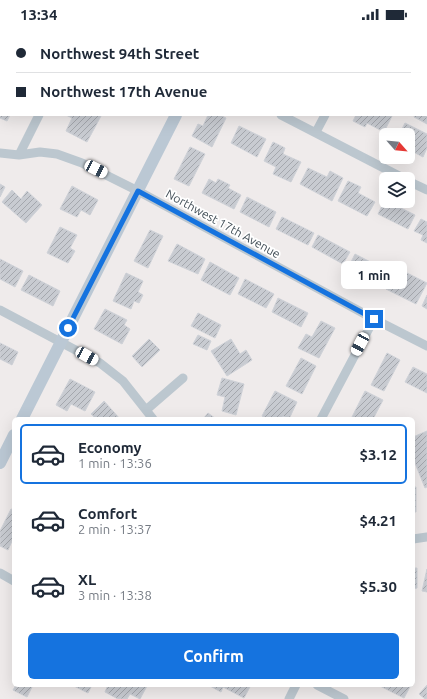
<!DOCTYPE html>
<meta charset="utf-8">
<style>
:root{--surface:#fff;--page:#f6f6f7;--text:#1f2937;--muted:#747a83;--line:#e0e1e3;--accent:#1573df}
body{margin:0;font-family:Ubuntu,sans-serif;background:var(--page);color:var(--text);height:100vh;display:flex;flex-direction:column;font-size:15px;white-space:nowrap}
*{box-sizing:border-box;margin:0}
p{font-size:13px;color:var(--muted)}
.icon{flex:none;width:22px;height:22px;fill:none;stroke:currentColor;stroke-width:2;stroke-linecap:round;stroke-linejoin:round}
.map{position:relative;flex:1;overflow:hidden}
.drawer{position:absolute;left:12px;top:389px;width:403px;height:270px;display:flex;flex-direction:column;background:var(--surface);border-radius:6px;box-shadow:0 4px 16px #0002}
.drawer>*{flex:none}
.top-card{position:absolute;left:0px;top:0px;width:427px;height:88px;box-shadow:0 4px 16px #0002;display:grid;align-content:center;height:88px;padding:0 16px;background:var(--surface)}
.needle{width:26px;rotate:117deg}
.controls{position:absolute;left:379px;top:100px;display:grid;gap:8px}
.controls a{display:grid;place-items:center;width:36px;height:36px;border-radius:6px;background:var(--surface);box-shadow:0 4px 16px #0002;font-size:20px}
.end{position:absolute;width:18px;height:18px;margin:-9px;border:5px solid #1573df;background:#fff;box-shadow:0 0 0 2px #fff}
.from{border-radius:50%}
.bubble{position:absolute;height:28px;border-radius:6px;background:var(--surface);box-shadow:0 4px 16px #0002;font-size:13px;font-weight:700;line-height:28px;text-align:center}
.car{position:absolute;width:12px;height:24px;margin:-12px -6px;border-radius:5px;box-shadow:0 0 3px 1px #0007;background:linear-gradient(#fff 24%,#345 0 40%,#fff 0 76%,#345 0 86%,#fff 0)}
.top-card b{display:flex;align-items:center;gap:14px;height:38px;font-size:15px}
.top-card b+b{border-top:1px solid var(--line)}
.top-card i{width:10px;height:10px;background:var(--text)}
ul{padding:7px 0 0;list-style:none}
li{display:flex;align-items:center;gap:12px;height:60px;margin:0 8px 6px;padding:0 8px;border:2px solid transparent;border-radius:6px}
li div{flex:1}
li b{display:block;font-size:15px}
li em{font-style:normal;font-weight:700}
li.current{border-color:var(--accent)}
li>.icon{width:36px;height:36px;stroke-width:1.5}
.cta{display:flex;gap:8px;margin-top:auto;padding:8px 16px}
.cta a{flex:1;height:46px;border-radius:6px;background:var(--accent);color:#fff;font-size:16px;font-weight:700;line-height:46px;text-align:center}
.status{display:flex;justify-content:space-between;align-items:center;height:28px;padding:0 20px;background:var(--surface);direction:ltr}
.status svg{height:11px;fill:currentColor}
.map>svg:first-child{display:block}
.building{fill:url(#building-hatch);stroke:#cfd2d8}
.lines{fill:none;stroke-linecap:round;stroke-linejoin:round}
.lane{stroke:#bcc7cf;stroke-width:4.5}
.street{stroke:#bcc7cf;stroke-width:9}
.secondary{stroke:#bbc8d4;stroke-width:12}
.route{stroke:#1573df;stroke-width:5}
.labels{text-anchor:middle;stroke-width:3.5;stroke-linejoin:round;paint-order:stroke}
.street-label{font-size:12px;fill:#445059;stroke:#fff}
</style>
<div class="status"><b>13:34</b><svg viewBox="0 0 49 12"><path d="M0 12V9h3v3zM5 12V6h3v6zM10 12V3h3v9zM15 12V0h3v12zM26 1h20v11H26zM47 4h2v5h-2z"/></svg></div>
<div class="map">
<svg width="427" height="671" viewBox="0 0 427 671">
<defs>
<pattern id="building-hatch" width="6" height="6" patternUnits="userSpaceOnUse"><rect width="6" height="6" fill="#c8cbd1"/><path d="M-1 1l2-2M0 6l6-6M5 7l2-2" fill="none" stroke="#a4a7ad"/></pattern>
</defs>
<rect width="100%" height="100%" fill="#efebeb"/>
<path class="building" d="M 253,0 L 271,0 L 253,1 Z
M 0,8 L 1,9 L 0,36 Z
M 0,60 L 1,87 L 10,87 L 7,93 L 0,90 Z
M 426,82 L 427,82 L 427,96 L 414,89 L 415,87 L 426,87 Z
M 66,87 L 100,87 L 101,88 L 87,114 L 66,103 L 72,90 Z
M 208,87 L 220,87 L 226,90 L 212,119 L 192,108 L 198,96 L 203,98 Z
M 356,87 L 390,87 L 392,88 L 384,104 L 367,95 L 365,99 L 353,93 Z
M 405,95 L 427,106 L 427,120 L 423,129 L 408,121 L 408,107 L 399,107 Z
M 239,98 L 266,111 L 257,129 L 231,115 Z
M 273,114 L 285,120 L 283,126 L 301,134 L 291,154 L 273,146 L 276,139 L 264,133 Z
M 190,119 L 205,126 L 189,158 L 174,151 Z
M 308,140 L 327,149 L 330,143 L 343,150 L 332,173 L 300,156 Z
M 209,151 L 216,155 L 218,151 L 230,157 L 228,160 L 241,167 L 234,181 L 202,165 Z
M 348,153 L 361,159 L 358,165 L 375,174 L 367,188 L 338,173 Z
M 0,156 L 5,159 L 0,169 Z
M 72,158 L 98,172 L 90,187 L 81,182 L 77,189 L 60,181 Z
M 12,162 L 21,171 L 27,163 L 42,177 L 26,195 L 2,174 Z
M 247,169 L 276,184 L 269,199 L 240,184 Z
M 385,172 L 415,187 L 408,201 L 378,186 Z
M 282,189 L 314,205 L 308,217 L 276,201 Z
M 421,191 L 427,194 L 427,215 L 421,212 L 423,207 L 414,203 Z
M 60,199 L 77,207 L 70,220 L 75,223 L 68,235 L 47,225 Z
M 150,202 L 163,208 L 148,240 L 134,233 Z
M 318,207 L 350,224 L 343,236 L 312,219 Z
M 177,216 L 205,231 L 198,246 L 168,233 Z
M 355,226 L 386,242 L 379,256 L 348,240 Z
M 0,231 L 23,243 L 15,259 L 0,251 Z
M 210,234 L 239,250 L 230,267 L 201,252 Z
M 397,240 L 427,255 L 416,276 L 386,261 Z
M 126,245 L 143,253 L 138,264 L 143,267 L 139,275 L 134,273 L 131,281 L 113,273 Z
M 29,247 L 60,263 L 53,278 L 21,262 Z
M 245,251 L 274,266 L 266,280 L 238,266 Z
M 427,267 L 427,281 L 422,278 Z
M 278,270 L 308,285 L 301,299 L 272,284 Z
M 105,281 L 127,292 L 124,297 L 130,301 L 122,316 L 94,301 Z
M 198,285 L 221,297 L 215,310 L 191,298 Z
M 321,293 L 335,300 L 319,330 L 298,320 L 306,306 L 312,309 Z
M 198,307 L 211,313 L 207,322 L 193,316 Z
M 149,311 L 160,322 L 142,339 L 132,328 Z
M 231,311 L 240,326 L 246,322 L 252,332 L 227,348 L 211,323 Z
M 0,315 L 18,324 L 12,337 L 0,331 Z
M 387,325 L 400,332 L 384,363 L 371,357 Z
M 301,330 L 316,338 L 302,366 L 286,358 Z
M 413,339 L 427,346 L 427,365 L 405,354 Z
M 222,350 L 244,356 L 236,387 L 222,383 L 225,369 L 217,367 Z
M 70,351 L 95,364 L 85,383 L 71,376 L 67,383 L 56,377 Z
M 275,363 L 297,374 L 289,391 L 283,388 L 282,391 L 267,391 L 262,388 Z
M 365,363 L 383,372 L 373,391 L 351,391 Z
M 104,373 L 120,391 L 96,391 L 91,386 Z
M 208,385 L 216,391 L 203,391 Z
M 427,403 L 427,459 L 425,460 L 413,430 L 413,409 Z
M 413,459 L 416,459 L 416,484 L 413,484 Z
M 11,481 L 14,482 L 14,514 L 12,513 L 8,522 L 0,518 L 0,503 Z
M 413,540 L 417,540 L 417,560 L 413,561 Z
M 427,541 L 427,564 L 422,563 Z
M 16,657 L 33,657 L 27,669 L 13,662 Z
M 72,657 L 92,657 L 88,665 Z
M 108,657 L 145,657 L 147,658 L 140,671 L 130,666 L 127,671 L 118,671 L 105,664 Z
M 210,657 L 251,657 L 244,670 L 223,659 L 221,664 L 210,658 Z
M 378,657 L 411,657 L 404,670 Z
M 427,657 L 427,671 L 425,671 L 419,666 Z"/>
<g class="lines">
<path class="lane" d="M 172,0 L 174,1"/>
<path class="street" d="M 281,87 L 405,151
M 316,104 L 325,87
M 0,125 L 19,127 L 40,124 L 57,126 L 82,135 L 138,163 L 374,291 L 427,318
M 19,127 L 39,87
M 408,153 L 427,162
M 0,282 L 100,335 L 123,353 L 153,391
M 146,382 L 183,350
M 321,391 L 374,291
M 413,511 L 427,509
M 0,545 L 14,553
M 317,657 L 344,671
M 289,671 L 296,657"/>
<path class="secondary" d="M 219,1 L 220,0
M 22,391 L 176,87
M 0,435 L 14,407"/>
</g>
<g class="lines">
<path class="route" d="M 68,300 L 138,163 L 374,291"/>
</g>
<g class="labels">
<g class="street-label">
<text transform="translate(223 196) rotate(29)" y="4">Northwest 17th Avenue</text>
</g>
</g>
</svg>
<div class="controls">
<a><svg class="needle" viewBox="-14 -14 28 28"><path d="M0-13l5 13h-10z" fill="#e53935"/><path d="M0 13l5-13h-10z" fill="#747a83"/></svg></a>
<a><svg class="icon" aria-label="layers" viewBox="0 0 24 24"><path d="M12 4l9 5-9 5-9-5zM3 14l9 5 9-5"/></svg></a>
</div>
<i class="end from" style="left:68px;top:300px"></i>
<i class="end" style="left:374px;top:291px"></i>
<div class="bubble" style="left:341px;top:233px;width:66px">1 min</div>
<i class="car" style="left:96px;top:141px;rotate:117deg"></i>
<i class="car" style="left:360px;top:316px;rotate:208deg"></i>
<i class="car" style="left:87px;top:328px;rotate:119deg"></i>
<div class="top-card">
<b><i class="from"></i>Northwest 94th Street</b>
<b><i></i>Northwest 17th Avenue</b>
</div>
<section class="drawer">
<ul>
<li class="current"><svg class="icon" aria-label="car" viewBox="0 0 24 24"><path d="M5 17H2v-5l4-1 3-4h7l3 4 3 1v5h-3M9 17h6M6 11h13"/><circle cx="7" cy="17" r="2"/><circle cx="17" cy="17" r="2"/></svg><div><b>Economy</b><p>1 min · 13:36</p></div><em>$3.12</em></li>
<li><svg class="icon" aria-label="car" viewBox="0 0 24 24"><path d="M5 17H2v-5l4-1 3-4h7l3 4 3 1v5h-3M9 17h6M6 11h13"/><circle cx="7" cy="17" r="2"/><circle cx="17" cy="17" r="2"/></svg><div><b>Comfort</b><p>2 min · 13:37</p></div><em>$4.21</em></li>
<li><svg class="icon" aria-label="car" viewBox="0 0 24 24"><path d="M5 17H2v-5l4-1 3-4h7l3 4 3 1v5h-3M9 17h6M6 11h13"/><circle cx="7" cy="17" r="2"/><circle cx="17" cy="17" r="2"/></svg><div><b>XL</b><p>3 min · 13:38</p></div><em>$5.30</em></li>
</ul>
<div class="cta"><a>Confirm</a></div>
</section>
</div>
